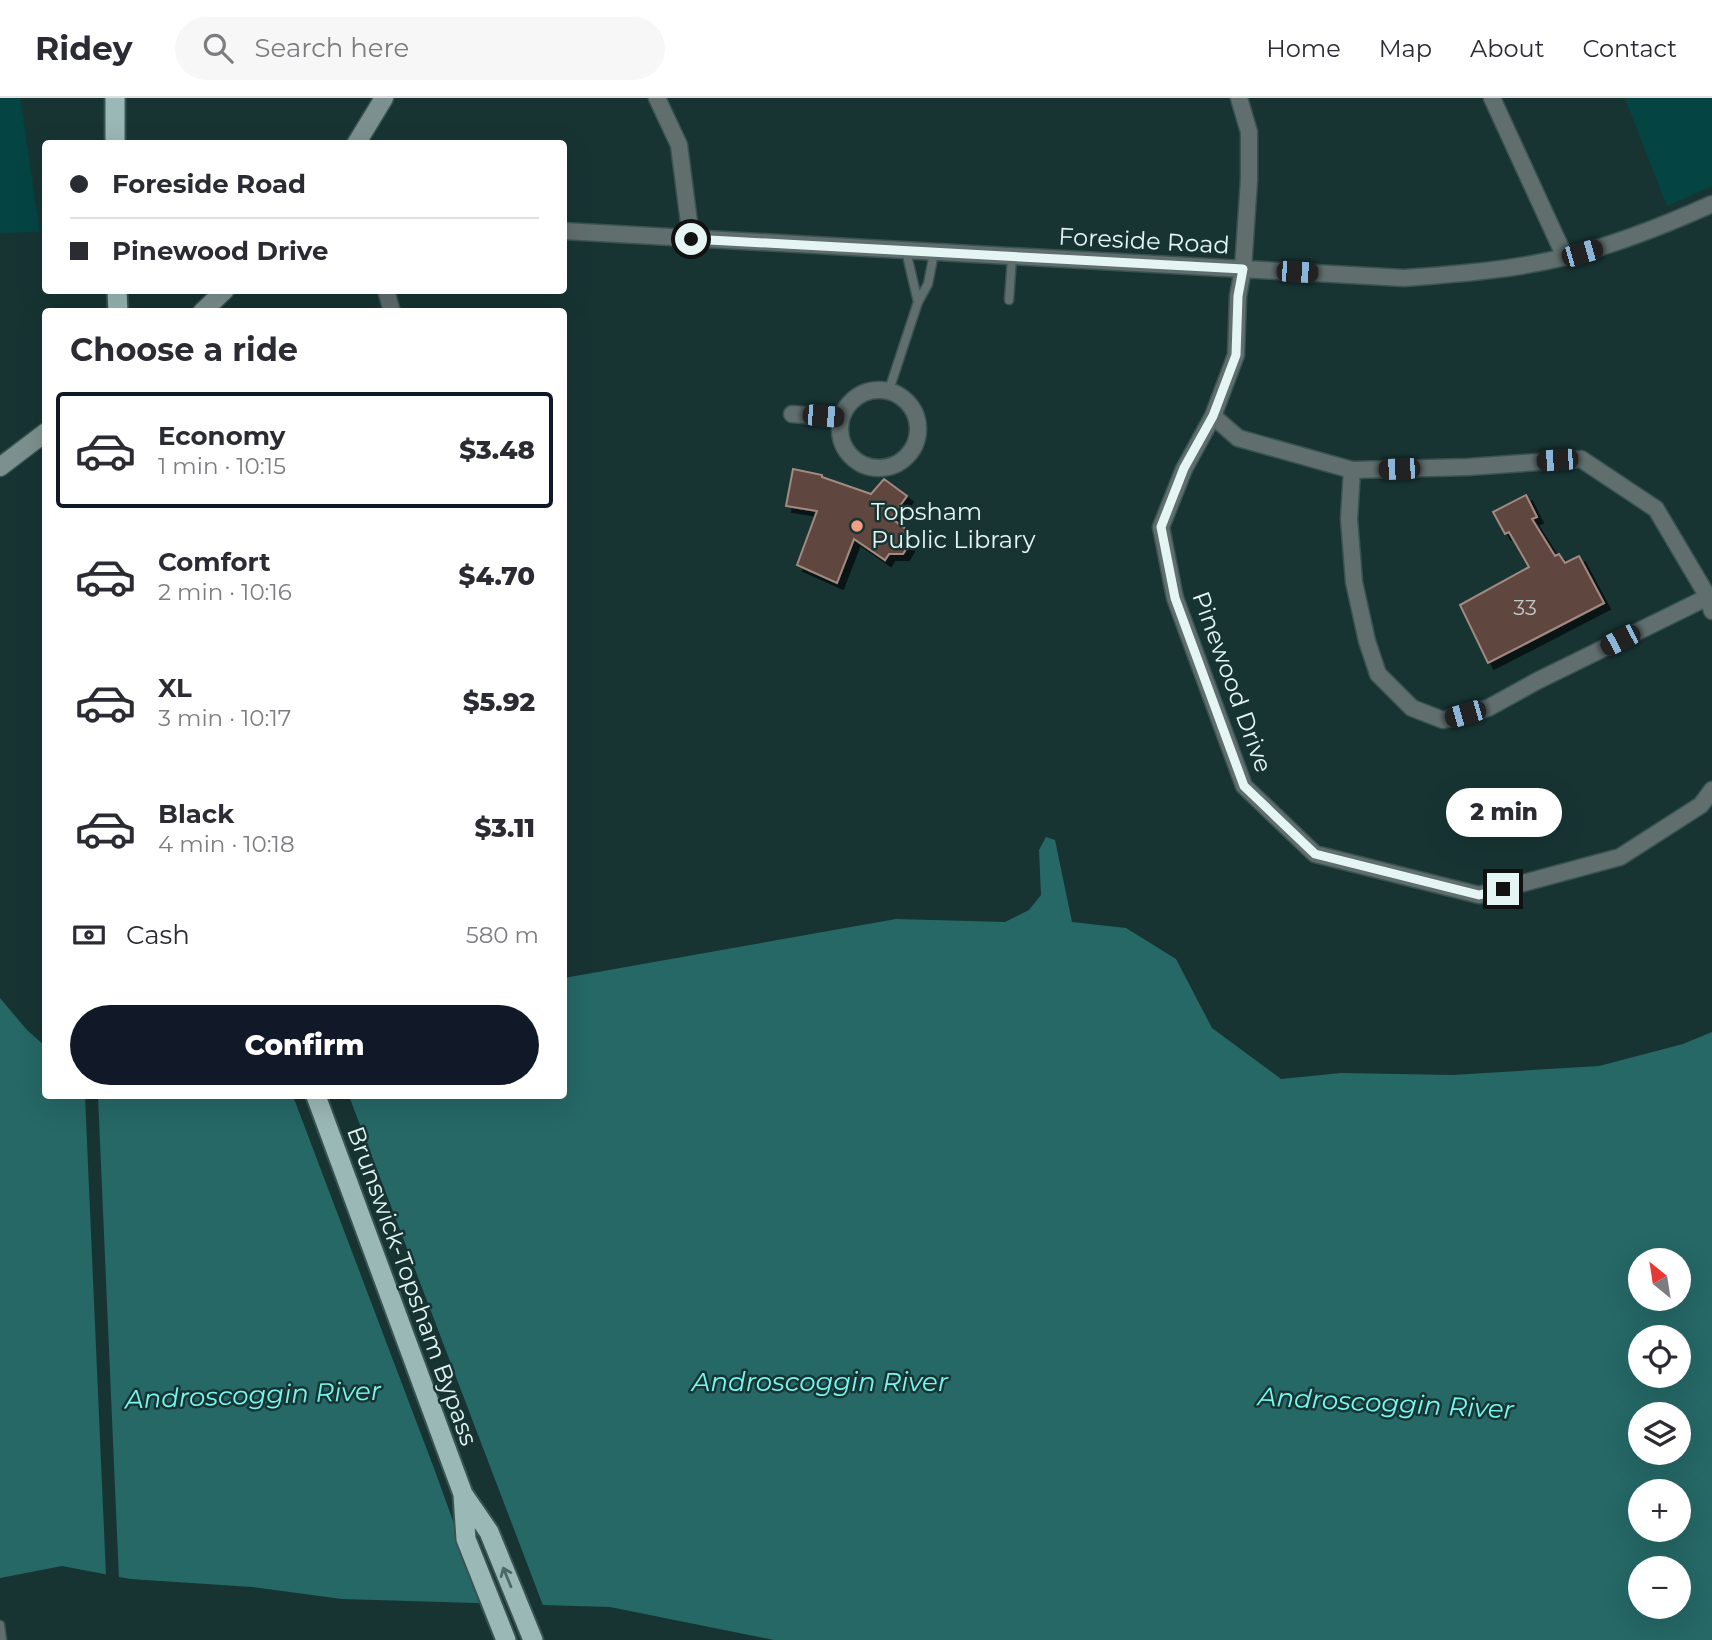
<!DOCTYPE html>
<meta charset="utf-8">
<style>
:root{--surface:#fff;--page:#f7f7f7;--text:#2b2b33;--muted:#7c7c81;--line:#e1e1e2;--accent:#111827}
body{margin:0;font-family:Montserrat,sans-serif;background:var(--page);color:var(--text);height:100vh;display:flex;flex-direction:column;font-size:26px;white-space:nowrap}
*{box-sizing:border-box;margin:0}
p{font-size:23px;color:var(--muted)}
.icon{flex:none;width:38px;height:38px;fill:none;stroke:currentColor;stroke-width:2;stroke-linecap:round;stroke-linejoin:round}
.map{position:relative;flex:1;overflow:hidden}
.sheet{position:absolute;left:42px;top:210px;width:525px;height:791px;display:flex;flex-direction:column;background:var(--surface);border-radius:7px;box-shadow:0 7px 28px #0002}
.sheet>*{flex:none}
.banner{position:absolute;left:42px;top:42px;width:525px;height:154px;border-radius:7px;box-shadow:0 7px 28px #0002;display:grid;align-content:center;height:154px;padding:0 28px;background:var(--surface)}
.needle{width:46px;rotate:330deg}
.buttons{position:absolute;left:1628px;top:1150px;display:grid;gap:14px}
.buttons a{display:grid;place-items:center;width:63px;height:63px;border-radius:50%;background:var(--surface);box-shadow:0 7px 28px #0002;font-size:35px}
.end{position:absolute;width:32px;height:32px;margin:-16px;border:9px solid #e4f5f4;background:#111;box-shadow:0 0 0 4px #111}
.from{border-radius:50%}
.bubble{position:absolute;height:49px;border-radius:24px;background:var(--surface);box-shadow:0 7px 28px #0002;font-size:23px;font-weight:800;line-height:49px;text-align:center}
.car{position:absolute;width:21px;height:42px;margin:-21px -10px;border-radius:9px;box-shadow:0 0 5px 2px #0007;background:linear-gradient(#222 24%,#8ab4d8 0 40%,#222 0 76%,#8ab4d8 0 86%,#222 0)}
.banner b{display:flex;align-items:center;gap:24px;height:66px;font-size:26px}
.banner b+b{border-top:2px solid var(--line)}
.banner i{width:18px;height:18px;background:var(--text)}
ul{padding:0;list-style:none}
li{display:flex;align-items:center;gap:21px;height:116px;margin:0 14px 10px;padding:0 14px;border:4px solid transparent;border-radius:7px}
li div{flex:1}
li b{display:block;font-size:26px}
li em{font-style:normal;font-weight:800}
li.on{border-color:var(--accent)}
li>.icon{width:63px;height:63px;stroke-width:1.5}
h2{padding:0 28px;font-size:32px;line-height:84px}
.pay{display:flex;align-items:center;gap:18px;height:77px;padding:0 28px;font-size:26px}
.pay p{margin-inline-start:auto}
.cta{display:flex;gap:14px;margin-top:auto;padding:14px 28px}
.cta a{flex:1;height:80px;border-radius:42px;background:var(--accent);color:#fff;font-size:28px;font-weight:800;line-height:80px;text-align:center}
header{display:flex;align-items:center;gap:42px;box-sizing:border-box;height:98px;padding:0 35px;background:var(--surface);border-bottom:2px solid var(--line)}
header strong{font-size:33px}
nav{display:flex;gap:38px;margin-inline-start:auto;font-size:24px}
.search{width:490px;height:63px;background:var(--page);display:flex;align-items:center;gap:18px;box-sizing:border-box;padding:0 24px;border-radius:38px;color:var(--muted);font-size:26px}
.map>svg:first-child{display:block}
.park{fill:#044543}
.water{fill:#256866;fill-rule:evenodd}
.pier{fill:#173433}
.building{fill:#5e463f;stroke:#a48980;stroke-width:2;filter:url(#shadow)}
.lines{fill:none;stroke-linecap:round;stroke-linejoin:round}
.service-casing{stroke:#385352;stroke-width:11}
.minor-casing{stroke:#385352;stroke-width:19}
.secondary-casing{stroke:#385352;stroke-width:21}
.trunk-casing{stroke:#385352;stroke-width:23}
.service{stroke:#606e6d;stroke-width:8}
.minor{stroke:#606e6d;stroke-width:16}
.secondary{stroke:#7c918f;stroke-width:18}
.trunk{stroke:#9ab8b6;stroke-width:19}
.oneway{stroke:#4b6967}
.route{stroke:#e4f5f4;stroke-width:9}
.poi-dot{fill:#f39f84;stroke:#173433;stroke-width:2.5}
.labels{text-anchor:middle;stroke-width:5;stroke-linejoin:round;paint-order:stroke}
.number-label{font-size:21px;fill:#c2c9c7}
.street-label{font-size:24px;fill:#e4f5f4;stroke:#173433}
.poi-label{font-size:24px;fill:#e4f5f4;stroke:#173433;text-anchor:start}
.water-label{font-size:26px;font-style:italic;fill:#77f7f1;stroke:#173433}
</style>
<header>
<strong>Ridey</strong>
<div class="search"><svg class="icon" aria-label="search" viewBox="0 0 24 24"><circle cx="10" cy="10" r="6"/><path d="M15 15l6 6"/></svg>Search here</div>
<nav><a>Home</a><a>Map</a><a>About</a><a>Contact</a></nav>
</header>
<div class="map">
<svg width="1712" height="1542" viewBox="0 0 1712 1542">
<defs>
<filter id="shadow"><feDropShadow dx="6" dy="6" stdDeviation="0" flood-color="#0009"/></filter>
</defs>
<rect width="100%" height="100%" fill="#173433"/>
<path class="park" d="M 0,0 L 20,0 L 40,134 L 0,135 Z
M 1625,0 L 1712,0 L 1712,88 L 1667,108 Z"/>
<path class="water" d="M 1046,739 L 1055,742 L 1072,824 L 1126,830 L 1176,861 L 1212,930 L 1281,981 L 1341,975 L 1453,977 L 1599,968 L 1683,946 L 1712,934 L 1712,1542 L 774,1542 L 610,1509 L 342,1501 L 252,1489 L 130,1481 L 62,1468 L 0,1480 L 0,900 L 27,932 L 45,948 L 46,998 L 564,998 L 564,880 L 896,821 L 1005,824 L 1029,812 L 1041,797 L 1039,752 ZM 1640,1162 L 1678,1162 L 1678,1200 L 1640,1200 ZM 1640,1239 L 1678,1239 L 1678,1278 L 1640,1278 ZM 1640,1316 L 1678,1316 L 1678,1354 L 1640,1354 ZM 1640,1393 L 1678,1393 L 1678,1432 L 1640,1432 ZM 1640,1470 L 1678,1470 L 1678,1508 L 1640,1508 Z"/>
<path class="pier" d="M 85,998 L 98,998 L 119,1482 L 106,1480 L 106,1478 Z
M 293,998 L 349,998 L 544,1510 L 484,1509 L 435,1373 Z"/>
<path class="building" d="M 793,371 L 822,377 L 822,379 L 871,396 L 884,381 L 907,398 L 891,420 L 907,432 L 904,437 L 908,448 L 903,456 L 889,456 L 885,462 L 854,441 L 837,485 L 797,467 L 817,413 L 786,408 Z
M 1526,397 L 1537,419 L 1532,421 L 1555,458 L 1559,456 L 1565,465 L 1579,458 L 1604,505 L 1488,565 L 1460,507 L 1529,469 L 1509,434 L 1505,436 L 1493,414 Z"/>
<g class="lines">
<defs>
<path id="service" d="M 906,153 L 918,204
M 1009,202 L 1012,159
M 889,292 L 918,204 L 928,186 L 934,155
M 0,1527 L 2,1542"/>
<path id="minor" d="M 657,0 L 679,47 L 691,140
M 1239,0 L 1249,34 L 1249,82 L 1243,171 L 1238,198 L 1236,257 L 1213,318 L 1184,371 L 1161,429 L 1175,500 L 1244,688 L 1315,756 L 1479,797 L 1620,759 L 1701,707 L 1712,692
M 1492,0 L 1565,159
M 564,133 L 1404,180 C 1458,176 1512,172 1565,159 C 1615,147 1665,127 1712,106
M 386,192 L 392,214
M840 331a39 39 0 1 1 78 0a39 39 0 1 1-78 0Z
M 792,316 L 841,320
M 1213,318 L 1238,340 L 1352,372 L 1468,369 L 1581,361 L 1656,411 L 1708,499 L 1712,513
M 1352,372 L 1349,421 L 1354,484 L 1367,543 L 1378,576 L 1412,610 L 1443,622 L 1488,610 L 1537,583 L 1708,499"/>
<path id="secondary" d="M 356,46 L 384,0
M 202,214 L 225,192
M 0,369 L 46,334"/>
<path id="trunk" d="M 115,46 L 115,0
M 117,192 L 118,214
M 316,998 L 463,1396 L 489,1434 L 533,1542
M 463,1397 L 466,1441 L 506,1542"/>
</defs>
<use href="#service" class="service-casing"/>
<use href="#minor" class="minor-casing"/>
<use href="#secondary" class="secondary-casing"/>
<use href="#trunk" class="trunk-casing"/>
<use href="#service" class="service"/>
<use href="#minor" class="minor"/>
<use href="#secondary" class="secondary"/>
<use href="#trunk" class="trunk"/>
</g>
<defs><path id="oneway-shaft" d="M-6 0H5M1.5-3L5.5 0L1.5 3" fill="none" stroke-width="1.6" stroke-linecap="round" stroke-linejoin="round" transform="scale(1.75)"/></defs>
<use class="oneway" href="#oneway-shaft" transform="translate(507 1479) rotate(-112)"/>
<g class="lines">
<path class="route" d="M 691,141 L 1243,171 L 1238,198 L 1236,257 L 1213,318 L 1184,370 L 1161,429 L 1175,500 L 1244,688 L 1315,756 L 1479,797 L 1503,791"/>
</g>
<circle class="poi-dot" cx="857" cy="428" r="7"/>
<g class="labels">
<g class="number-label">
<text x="1525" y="517">33</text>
</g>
<g class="street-label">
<text transform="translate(1144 143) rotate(3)" y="8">Foreside Road</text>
<text transform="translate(1232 584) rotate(70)" y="8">Pinewood Drive</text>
<text transform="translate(412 1188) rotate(70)" y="8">Brunswick-Topsham Bypass</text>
</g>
<g class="poi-label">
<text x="871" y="422">Topsham<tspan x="871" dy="28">Public Library</tspan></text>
</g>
<g class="water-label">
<text x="820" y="1293">Androscoggin River</text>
<text transform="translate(253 1297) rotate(-2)" y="9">Androscoggin River</text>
<text transform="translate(1386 1305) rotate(3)" y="9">Androscoggin River</text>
</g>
</g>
</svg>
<div class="buttons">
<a><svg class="needle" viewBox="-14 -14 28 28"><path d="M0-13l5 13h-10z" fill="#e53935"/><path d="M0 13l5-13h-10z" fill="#7c7c81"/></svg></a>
<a><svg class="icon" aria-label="locate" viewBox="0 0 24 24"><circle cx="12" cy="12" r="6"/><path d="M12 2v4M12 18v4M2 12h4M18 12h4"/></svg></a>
<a><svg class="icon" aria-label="layers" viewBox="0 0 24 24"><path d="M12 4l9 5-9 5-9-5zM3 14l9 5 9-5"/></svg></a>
<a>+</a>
<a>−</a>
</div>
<i class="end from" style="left:691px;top:141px"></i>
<i class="end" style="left:1503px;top:791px"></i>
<div class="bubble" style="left:1446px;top:690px;width:116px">2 min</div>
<i class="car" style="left:1582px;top:155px;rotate:74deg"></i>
<i class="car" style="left:1297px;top:174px;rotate:93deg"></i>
<i class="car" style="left:823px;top:318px;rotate:95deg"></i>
<i class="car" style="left:1557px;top:362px;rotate:266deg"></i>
<i class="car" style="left:1399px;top:371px;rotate:268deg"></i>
<i class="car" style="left:1620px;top:542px;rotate:243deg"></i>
<i class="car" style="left:1465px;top:616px;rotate:254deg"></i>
<div class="banner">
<b><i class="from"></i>Foreside Road</b>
<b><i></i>Pinewood Drive</b>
</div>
<section class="sheet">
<h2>Choose a ride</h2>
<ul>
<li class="on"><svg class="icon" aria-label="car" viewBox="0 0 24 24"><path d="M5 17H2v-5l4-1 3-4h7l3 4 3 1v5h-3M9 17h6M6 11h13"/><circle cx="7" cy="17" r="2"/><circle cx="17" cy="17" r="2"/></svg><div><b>Economy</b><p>1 min · 10:15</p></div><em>$3.48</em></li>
<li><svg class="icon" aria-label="car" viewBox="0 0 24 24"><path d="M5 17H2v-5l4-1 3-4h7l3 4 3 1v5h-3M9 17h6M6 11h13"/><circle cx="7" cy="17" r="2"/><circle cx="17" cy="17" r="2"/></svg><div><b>Comfort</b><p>2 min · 10:16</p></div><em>$4.70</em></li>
<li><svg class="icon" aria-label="car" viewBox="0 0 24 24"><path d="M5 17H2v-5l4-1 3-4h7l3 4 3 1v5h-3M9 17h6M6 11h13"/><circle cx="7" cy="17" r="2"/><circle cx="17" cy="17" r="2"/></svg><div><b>XL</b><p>3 min · 10:17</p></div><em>$5.92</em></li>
<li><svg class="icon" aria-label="car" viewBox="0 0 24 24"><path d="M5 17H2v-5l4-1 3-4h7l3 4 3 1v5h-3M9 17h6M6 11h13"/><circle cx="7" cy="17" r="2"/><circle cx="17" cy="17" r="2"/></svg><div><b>Black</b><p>4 min · 10:18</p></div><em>$3.11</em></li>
</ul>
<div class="pay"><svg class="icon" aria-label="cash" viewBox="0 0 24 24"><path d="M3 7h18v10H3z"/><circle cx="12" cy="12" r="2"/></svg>Cash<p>580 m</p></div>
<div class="cta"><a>Confirm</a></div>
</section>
</div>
